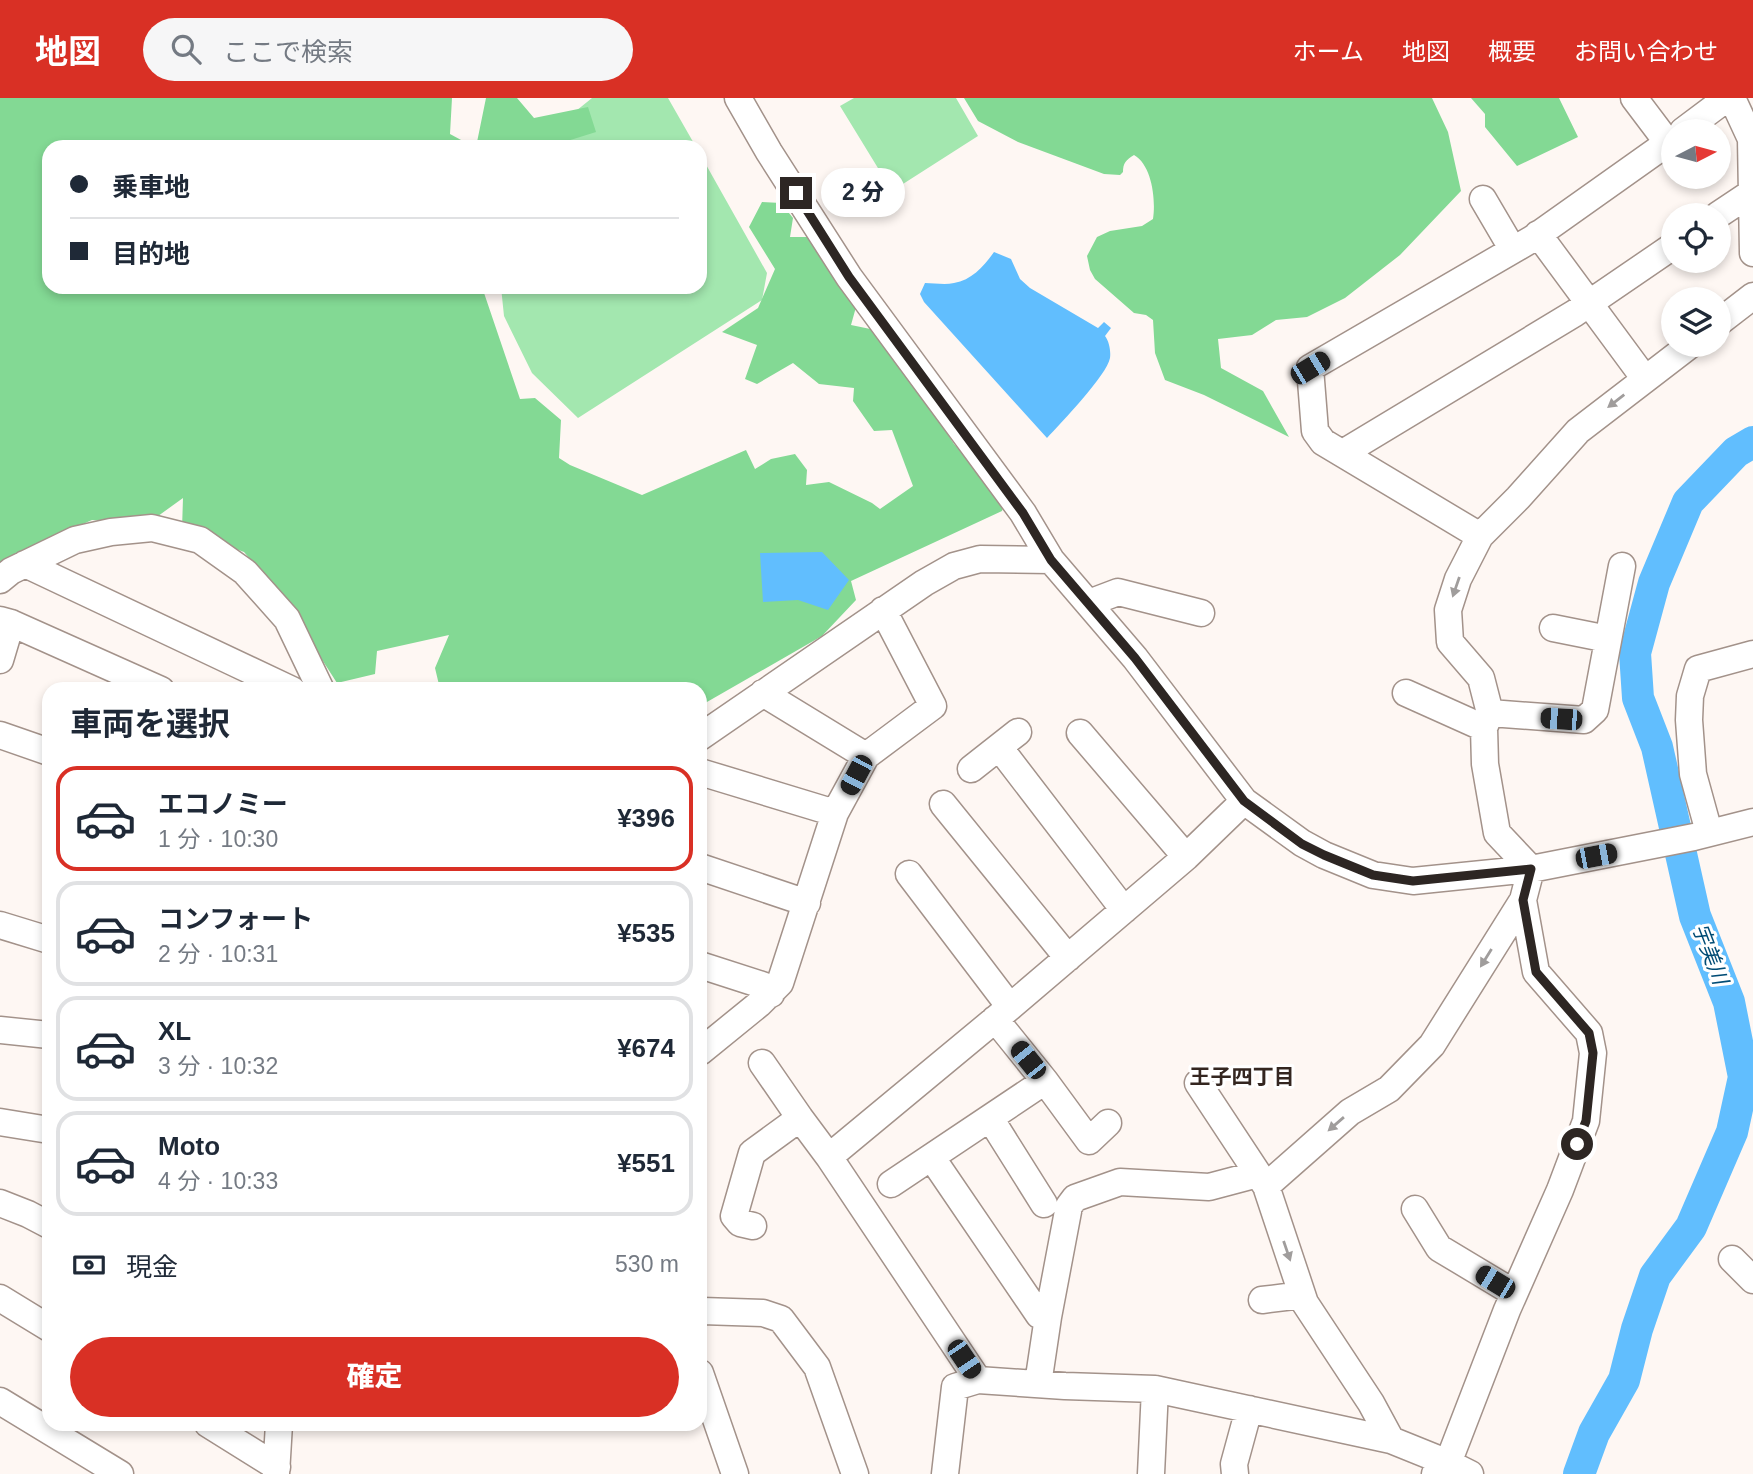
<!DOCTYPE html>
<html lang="ja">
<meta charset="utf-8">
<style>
:root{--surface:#fff;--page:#f6f6f7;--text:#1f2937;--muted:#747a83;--line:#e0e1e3;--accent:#d93025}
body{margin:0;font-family:Helvetica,"Noto Sans JP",sans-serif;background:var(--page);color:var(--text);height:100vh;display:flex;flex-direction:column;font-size:26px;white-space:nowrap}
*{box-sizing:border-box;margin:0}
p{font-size:23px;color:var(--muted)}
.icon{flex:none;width:38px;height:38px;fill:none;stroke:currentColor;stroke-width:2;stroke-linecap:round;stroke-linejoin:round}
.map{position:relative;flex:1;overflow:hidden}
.panel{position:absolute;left:42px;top:584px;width:665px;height:749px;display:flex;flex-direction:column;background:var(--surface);border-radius:21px;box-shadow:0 4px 10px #0003}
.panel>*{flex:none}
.guide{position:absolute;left:42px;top:42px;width:665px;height:154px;border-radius:21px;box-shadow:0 4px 10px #0003;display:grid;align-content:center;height:154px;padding:0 28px;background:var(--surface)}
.needle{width:46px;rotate:84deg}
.controls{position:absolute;left:1661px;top:21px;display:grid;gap:14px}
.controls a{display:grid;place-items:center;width:70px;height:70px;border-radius:50%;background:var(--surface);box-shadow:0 4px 10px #0003;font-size:35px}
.end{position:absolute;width:32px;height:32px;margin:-16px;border:9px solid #2d2623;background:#fff;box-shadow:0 0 0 4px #fff}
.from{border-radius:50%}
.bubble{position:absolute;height:49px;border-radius:24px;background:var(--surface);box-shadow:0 4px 10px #0003;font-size:23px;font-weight:800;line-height:49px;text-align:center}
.car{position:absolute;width:21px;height:42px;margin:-21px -10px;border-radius:9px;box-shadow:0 0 5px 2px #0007;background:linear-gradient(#222 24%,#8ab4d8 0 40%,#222 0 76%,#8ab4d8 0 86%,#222 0)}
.guide b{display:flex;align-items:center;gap:24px;height:66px;font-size:26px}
.guide b+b{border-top:2px solid var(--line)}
.guide i{width:18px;height:18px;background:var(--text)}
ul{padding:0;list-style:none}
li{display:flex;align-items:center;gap:21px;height:105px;margin:0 14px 10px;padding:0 14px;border:4px solid var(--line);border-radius:21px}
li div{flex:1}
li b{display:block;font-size:26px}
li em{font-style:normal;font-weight:800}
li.on{border-color:var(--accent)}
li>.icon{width:63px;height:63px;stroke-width:1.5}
h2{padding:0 28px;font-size:32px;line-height:84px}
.pay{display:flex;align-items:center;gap:18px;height:77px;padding:0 28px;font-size:26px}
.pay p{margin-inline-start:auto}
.button{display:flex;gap:14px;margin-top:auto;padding:14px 28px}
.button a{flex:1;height:80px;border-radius:42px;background:var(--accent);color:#fff;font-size:28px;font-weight:800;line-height:80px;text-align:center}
header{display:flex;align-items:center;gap:42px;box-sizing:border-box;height:98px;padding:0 35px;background:var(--accent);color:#fff}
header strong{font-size:33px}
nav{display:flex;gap:38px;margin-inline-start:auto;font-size:24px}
.search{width:490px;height:63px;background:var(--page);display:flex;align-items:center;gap:18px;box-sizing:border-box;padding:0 24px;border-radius:38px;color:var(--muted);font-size:26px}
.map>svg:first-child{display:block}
.green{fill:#a3e7af}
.forest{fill:#83d994}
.water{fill:#61befe}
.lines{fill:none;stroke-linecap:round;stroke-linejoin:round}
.river{stroke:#61befe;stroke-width:32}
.minor-casing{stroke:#a3928a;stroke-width:29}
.minor{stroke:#fff;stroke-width:26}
.oneway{fill:#a09d9c}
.route{stroke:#2d2623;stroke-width:9}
.labels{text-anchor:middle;stroke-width:6;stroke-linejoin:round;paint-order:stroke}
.water-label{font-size:21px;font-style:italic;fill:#004c75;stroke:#fff}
.neighbourhood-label{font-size:21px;font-weight:bold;fill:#342620;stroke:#fff}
</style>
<header>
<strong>地図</strong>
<div class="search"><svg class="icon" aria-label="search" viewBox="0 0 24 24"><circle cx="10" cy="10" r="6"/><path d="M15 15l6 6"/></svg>ここで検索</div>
<nav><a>ホーム</a><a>地図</a><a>概要</a><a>お問い合わせ</a></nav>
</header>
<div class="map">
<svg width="1753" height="1376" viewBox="0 0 1753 1376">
<rect width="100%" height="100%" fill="#fef7f3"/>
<path class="green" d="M 592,0 L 668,0 L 696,49 L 538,49 L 545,38 Z
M 854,0 L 956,0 L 978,38 L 892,93 L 840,8 Z
M 700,56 L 767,175 L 762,202 L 578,320 L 532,275 L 504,218 L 501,189 L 700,189 Z"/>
<path class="forest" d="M 0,0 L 452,0 L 450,36 L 474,49 L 49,49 L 49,189 L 482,189 L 520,301 L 535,300 L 561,322 L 559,360 L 570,367 L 642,397 L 746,352 L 755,371 L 771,361 L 795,356 L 807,372 L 806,387 L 829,384 L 872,405 L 880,411 L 913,388 L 892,332 L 874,333 L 853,303 L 854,290 L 819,286 L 793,265 L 757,286 L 745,281 L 757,247 L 722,234 L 758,210 L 775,171 L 749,129 L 762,104 L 781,105 L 793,120 L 790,139 L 808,139 L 858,202 L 851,227 L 880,233 L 954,346 L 983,378 L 1011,387 L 1002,413 L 851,483 L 856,502 L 822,538 L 700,608 L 700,592 L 440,591 L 435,570 L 449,537 L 377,553 L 375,576 L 337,585 L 278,493 L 244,454 L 182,431 L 183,400 L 147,426 L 92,422 L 31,449 L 0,492 Z
M 486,0 L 517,0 L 534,20 L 588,9 L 596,34 L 564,44 L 560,49 L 476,49 Z
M 964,0 L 1432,0 L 1448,34 L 1461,93 L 1400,157 L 1345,200 L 1307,219 L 1276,222 L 1252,237 L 1218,241 L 1221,270 L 1263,293 L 1289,339 L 1204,297 L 1165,282 L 1155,255 L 1153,222 L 1146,217 L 1134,215 L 1095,181 L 1090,172 L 1087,158 L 1097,139 L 1110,133 L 1142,128 L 1153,121 C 1156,102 1152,67 1134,57 C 1126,62 1123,65 1123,74 L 1120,77 L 1104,76 L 1018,44 L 978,23 Z
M 1471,0 L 1559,0 L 1578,39 L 1517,68 L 1485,29 L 1485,16 Z"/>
<path class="water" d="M 994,154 L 1011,161 L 1020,181 L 1030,190 L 1098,230 L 1104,224 L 1111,230 L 1105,238 C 1109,243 1111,253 1110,260 C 1107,277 1061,325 1047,340 L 924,204 L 920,196 L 925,185 C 934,185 945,187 954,185 C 972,182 984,168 994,154 Z
M 822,454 L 849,482 L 828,512 L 798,502 L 763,504 L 760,455 Z"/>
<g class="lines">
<path class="river" d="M 1579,1376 L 1594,1335 L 1624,1282 L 1637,1231 L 1655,1178 L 1691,1129 L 1732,1034 L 1744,979 L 1729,904 L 1695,818 L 1657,649 L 1638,600 L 1635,555 L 1654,485 L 1688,404 L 1736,354 L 1753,344"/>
<defs>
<path id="minor" d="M 738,0 L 769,54 L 849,179 L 1023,415 L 1051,462 L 1135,560 L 1244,703 L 1302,745 L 1324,757 L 1373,777 L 1413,783 L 1531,771 L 1694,739 L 1753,724
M 1634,0 L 1668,45
M 1732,0 L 1751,41 L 1753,155
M 1683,33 L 1727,0
M 1483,101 L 1513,152
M 1718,117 L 1751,95
M 1538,136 L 1645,281
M 1718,225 L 1753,198
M 1343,355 L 1575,215 L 1673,148
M 1480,438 L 1323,344 L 1315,333 L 1310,270 L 1532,141 L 1673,41
M 25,466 L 292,592
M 0,482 L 11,473 L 75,442 L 111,434 L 152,430 L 200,442 L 245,474 L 287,521 L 321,592
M 1089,505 L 1118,494 L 1201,515
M 0,522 L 11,525 L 161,592
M 1553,530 L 1608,541
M 0,562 L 11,525
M 763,595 L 866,658
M 1406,595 L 1484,630
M 1490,615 L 1584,622 L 1595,612 L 1622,468
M 1080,635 L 1186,759
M 0,637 L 49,654
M 700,639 L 924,485 L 954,468 L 980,461 L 1051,462
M 999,649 L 1124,812
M 971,671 L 1018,634
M 700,674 L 835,715
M 943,706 L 1068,860
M 1709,734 L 1693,676 L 1689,622 L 1690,598 L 1698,571 L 1753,556
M 700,769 L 807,805
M 909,776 L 1010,909
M 0,827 L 49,842
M 700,867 L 765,888 L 771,896
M 995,921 L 1045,983 L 1089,1043 L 1108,1025
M 0,932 L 49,937
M 700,954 L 759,906 L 780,885 L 835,715 L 866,658 L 933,608 L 883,512
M 762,965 L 800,1020 L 829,1059
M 1198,985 L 1266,1088 L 1305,1205 L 1371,1305 L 1391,1342
M 990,1020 L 1044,1106
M 0,1024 L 49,1032
M 932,1060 L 1039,1217 L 1048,1219
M 891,1086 L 1045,983
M 1266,1088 L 1350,1014 L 1389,991 L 1432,947 L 1523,802 L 1531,771 L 1497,735 L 1485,666 L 1484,630 L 1490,615 L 1481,580 L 1450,544 L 1448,512 L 1458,481 L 1480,438 L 1518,400 L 1578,333 L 1690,247
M 0,1105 L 28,1116 L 49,1127
M 1415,1111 L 1439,1150 L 1514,1195
M 753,1128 L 740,1125 L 734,1118 L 752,1055 L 800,1020
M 1732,1161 L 1753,1182
M 0,1200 L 49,1230
M 1262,1202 L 1302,1197
M 700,1215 L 702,1213 L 763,1215 L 781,1221 L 817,1269 L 855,1376
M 700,1275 L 735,1376
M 978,1282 L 829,1059 L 1010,909 L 1186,759 L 1244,703
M 1038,1286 L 1048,1219 L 1069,1108 L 1075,1100 L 1120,1084 L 1209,1089 L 1258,1076
M 0,1303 L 120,1376
M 208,1326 L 277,1369
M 276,1376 L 279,1326
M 945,1376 L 955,1289 L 978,1282 L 1065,1288 L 1155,1291 L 1391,1342 L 1448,1365 L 1470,1376
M 1151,1376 L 1155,1291
M 1235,1376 L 1234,1366 L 1249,1311
M 1435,1376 L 1448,1365 L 1507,1212 L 1560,1092 L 1586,1023 L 1593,955 L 1589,935 L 1536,874 L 1523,802"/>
</defs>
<use href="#minor" class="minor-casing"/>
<use href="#minor" class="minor"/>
</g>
<defs><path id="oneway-solid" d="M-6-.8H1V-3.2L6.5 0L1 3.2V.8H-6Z" transform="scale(1.75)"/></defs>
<g class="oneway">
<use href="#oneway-solid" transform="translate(1616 303) rotate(142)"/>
<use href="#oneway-solid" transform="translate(1456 489) rotate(109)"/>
<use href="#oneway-solid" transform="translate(1486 860) rotate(122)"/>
<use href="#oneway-solid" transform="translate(1336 1026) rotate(139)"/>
<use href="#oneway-solid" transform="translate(1287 1153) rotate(71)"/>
</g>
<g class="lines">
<path class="route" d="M 796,95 L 849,179 L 1023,415 L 1051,462 L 1135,560 L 1244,703 L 1302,746 L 1324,757 L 1373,777 L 1413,783 L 1531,771 L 1523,802 L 1536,874 L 1589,935 L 1593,955 L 1586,1023 L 1577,1046"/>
</g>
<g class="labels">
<g class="water-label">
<text transform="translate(1710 856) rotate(69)" y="7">宇美川</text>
</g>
<g class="neighbourhood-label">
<text x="1242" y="986">王子四丁目</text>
</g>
</g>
</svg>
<div class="controls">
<a><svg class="needle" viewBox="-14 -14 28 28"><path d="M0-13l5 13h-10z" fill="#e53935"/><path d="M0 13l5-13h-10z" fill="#747a83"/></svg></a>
<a><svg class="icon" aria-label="locate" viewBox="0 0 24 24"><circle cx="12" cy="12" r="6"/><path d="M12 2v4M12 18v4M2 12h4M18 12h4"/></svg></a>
<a><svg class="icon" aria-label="layers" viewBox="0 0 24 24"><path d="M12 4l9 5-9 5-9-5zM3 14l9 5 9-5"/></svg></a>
</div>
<i class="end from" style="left:1577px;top:1046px"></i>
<i class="end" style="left:796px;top:95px"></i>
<div class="bubble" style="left:821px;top:70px;width:84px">2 分</div>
<i class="car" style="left:1310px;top:270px;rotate:59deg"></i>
<i class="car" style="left:1561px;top:621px;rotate:274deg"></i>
<i class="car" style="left:856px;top:677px;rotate:208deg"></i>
<i class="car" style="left:1596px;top:758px;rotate:79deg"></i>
<i class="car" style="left:1028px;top:962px;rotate:321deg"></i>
<i class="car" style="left:1495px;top:1184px;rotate:301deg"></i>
<i class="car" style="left:964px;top:1261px;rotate:146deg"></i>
<div class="guide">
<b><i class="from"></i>乗車地</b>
<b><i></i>目的地</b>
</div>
<section class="panel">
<h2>車両を選択</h2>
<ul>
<li class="on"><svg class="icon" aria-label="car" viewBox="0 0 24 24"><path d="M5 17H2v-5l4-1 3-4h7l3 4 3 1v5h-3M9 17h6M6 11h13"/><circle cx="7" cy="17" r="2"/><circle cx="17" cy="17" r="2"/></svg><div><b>エコノミー</b><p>1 分 · 10:30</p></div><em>¥396</em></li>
<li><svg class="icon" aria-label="car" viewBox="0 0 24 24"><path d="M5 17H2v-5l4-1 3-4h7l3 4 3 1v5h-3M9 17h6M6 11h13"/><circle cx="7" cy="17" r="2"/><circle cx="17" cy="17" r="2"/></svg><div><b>コンフォート</b><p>2 分 · 10:31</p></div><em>¥535</em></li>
<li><svg class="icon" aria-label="car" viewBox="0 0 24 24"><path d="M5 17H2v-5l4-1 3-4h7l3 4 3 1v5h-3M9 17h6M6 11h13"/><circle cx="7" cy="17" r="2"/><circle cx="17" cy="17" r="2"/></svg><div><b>XL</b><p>3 分 · 10:32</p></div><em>¥674</em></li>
<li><svg class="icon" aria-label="car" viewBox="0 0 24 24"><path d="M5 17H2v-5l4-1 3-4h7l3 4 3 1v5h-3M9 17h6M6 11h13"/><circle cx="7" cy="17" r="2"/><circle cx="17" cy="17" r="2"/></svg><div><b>Moto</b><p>4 分 · 10:33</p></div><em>¥551</em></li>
</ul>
<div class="pay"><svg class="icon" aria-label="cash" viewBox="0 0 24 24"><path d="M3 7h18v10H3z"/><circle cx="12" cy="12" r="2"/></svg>現金<p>530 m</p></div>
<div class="button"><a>確定</a></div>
</section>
</div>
